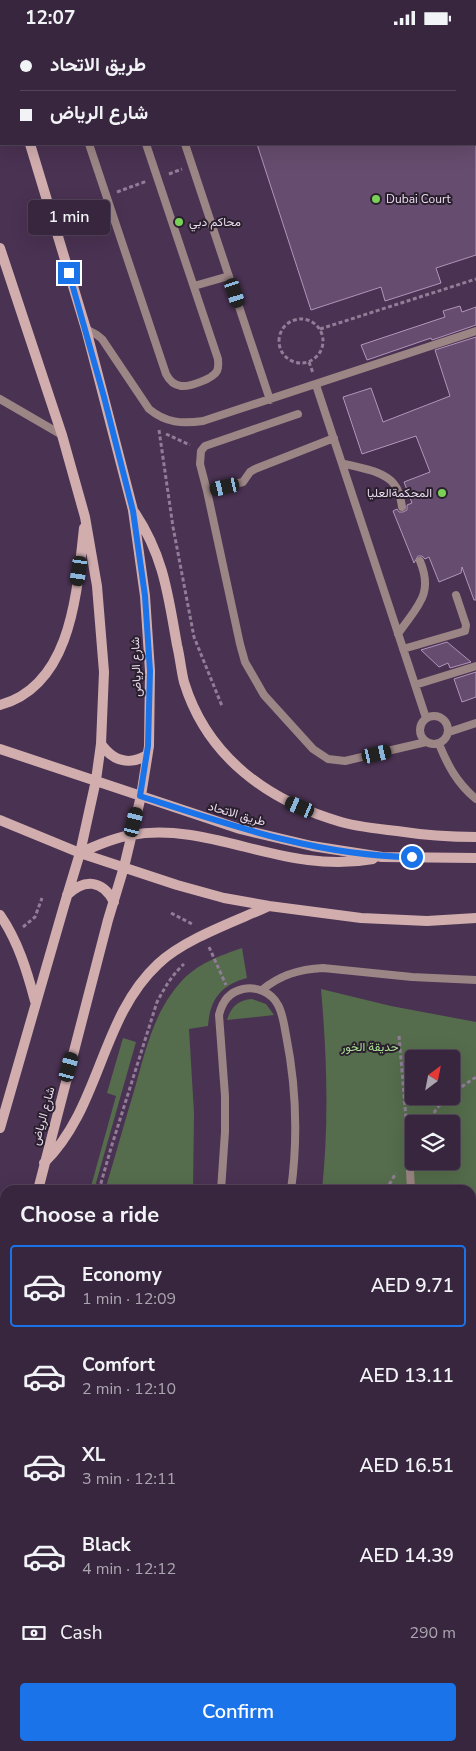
<!DOCTYPE html>
<meta charset="utf-8">
<style>
:root{--surface:#38263e;--page:#3f2e45;--text:#f1f3f6;--muted:#aba5b0;--line:#524358;--accent:#1a73e8}
body{margin:0;font-family:"Nunito Sans",Vazirmatn,sans-serif;background:var(--page);color:var(--text);height:100vh;display:flex;flex-direction:column;font-size:19px;white-space:nowrap}
*{box-sizing:border-box;margin:0}
p{font-size:16px;color:var(--muted)}
.icon{flex:none;width:28px;height:28px;fill:none;stroke:currentColor;stroke-width:2;stroke-linecap:round;stroke-linejoin:round}
.map{position:relative;flex:1;overflow:hidden}
.drawer{position:absolute;left:0px;top:1150px;width:476px;height:566px;display:flex;flex-direction:column;background:var(--surface);border-radius:15px 15px 0 0;box-shadow:0 5px 20px #0002,0 0 0 1px var(--line)}
.drawer>*{flex:none}
.banner{position:absolute;left:0px;top:0px;width:476px;height:110px;box-shadow:0 5px 20px #0002,0 0 0 1px var(--line);display:grid;align-content:center;height:110px;padding:0 20px;background:var(--surface)}
.needle{width:32px;rotate:32deg}
.tools{position:absolute;left:405px;top:1015px;display:grid;gap:10px}
.tools a{display:grid;place-items:center;width:55px;height:55px;border-radius:5px;background:var(--surface);box-shadow:0 5px 20px #0002,0 0 0 1px var(--line);font-size:25px}
.end{position:absolute;width:22px;height:22px;margin:-11px;border:6px solid #1a73e8;background:#fff;box-shadow:0 0 0 2px #fff}
.from{border-radius:50%}
.bubble{position:absolute;height:35px;border-radius:5px;background:var(--surface);box-shadow:0 5px 20px #0002,0 0 0 1px var(--line);font-size:16px;font-weight:600;line-height:35px;text-align:center}
.car{position:absolute;width:15px;height:30px;margin:-15px -8px;border-radius:6px;box-shadow:0 0 4px 1px #0007;background:linear-gradient(#222 24%,#8ab4d8 0 40%,#222 0 76%,#8ab4d8 0 86%,#222 0)}
.banner b{display:flex;align-items:center;gap:18px;height:48px;font-size:19px}
.banner b+b{border-top:1px solid var(--line)}
.banner i{width:12px;height:12px;background:var(--text)}
ul{padding:0;list-style:none}
li{display:flex;align-items:center;gap:15px;height:82px;margin:0 10px 8px;padding:0 10px;border:2px solid transparent;border-radius:5px}
li div{flex:1}
li b{display:block;font-size:19px}
li em{font-style:normal;font-weight:600}
li.on{border-color:var(--accent)}
li>.icon{width:45px;height:45px;stroke-width:1.5}
h2{padding:0 20px;font-size:22px;line-height:60px}
.pay{display:flex;align-items:center;gap:12px;height:55px;padding:0 20px;font-size:19px}
.pay p{margin-inline-start:auto}
.button{display:flex;gap:10px;margin-top:auto;padding:10px 20px}
.button a{flex:1;height:58px;border-radius:5px;background:var(--accent);color:#fff;font-size:20px;font-weight:600;line-height:58px;text-align:center}
.status{display:flex;justify-content:space-between;align-items:center;height:35px;padding:0 25px;background:var(--surface);direction:ltr}
.status svg{height:14px;fill:currentColor}
.map>svg:first-child{display:block}
.green{fill:#556d4c;fill-rule:evenodd}
.building{fill:#664c6e;stroke:#b195ba}
.lines{fill:none;stroke-linecap:round;stroke-linejoin:round}
.path{stroke:#917d98;stroke-width:3;stroke-dasharray:4 2.5;stroke-linecap:butt}
.service{stroke:#9c8585;stroke-width:8}
.secondary{stroke:#d1adae;stroke-width:10}
.route{stroke:#1a73e8;stroke-width:6}
.poi-dot{fill:#7ad157;stroke:#2a1f2d;stroke-width:2}
.labels{text-anchor:middle;stroke-width:4;stroke-linejoin:round;paint-order:stroke}
.poi-label{font-size:12px;fill:#eadbef;stroke:#2a1f2d;text-anchor:start}
.street-label{font-size:12px;fill:#eadbef;stroke:#2a1f2d}
.park-label{font-size:12px;fill:#a7e093;stroke:#2a1f2d}
</style>
<div class="status"><b>12:07</b><svg viewBox="0 0 49 12"><path d="M0 12V9h3v3zM5 12V6h3v6zM10 12V3h3v9zM15 12V0h3v12zM26 1h20v11H26zM47 4h2v5h-2z"/></svg></div>
<div class="map">
<svg width="476" height="1716" viewBox="0 0 476 1716">
<rect width="100%" height="100%" fill="#4a3252"/>
<path class="green" d="M 242,913 L 247,943 C 221,950 210,964 208,991 L 189,994 L 194,1078 L 193,1155 L 105,1155 C 115,1122 124,1089 134,1056 C 145,1018 153,978 180,948 C 196,929 219,921 242,913 Z
M 321,954 L 391,971 L 476,987 L 476,1716 L 0,1716 L 0,1519 L 4,1503 L 5,1711 L 471,1711 L 471,1155 L 322,1155 C 329,1088 327,1022 321,954 ZM 414,1024 L 451,1024 L 451,1061 L 414,1061 ZM 414,1089 L 451,1089 L 451,1126 L 414,1126 Z
M 252,964 L 266,969 L 274,980 L 227,985 C 231,972 238,965 252,964 Z
M 123,1003 L 136,1007 L 94,1155 L 90,1155 L 116,1061 L 107,1058 Z"/>
<path class="building" d="M 257,109 L 476,109 L 476,220 L 436,233 L 441,248 L 385,266 L 381,252 L 311,275 Z
M 460,271 L 462,277 L 476,272 L 476,290 L 432,305 L 431,303 L 367,325 L 361,310 L 445,282 L 443,276 Z
M 476,302 L 476,565 L 474,565 L 462,532 L 461,538 L 439,547 L 429,522 L 425,524 L 422,521 L 418,521 L 414,528 L 393,476 L 397,474 L 399,477 L 403,477 L 407,475 L 407,470 L 412,468 L 404,447 L 430,437 L 416,401 L 362,419 L 343,362 L 371,353 L 383,387 L 450,361 L 435,315 Z
M 447,607 L 471,627 L 450,633 L 448,628 L 439,632 L 421,615 Z
M 476,637 L 476,662 L 462,667 L 454,644 Z"/>
<g class="lines">
<path class="path" d="M 169,139 L 182,134
M 117,157 L 147,146
M279 306a22 22 0 1 1 44 0a22 22 0 1 1-44 0Z
M 320,294 L 476,244
M 309,327 L 313,338
M 159,395 L 173,492 L 194,602 L 222,671
M 166,399 L 190,410
M 171,878 L 194,890
M 23,892 L 35,882 L 42,863
M 209,912 L 226,950
M 399,1001 L 408,1107
M 451,1059 L 476,1042
M 427,1089 L 437,1073 L 449,1061
M 99,1155 L 111,1113 L 157,967 C 165,952 172,940 184,929
M 386,1155 L 396,1138
M 471,1163 L 476,1162
M 471,1233 L 476,1238
M 471,1381 L 476,1379
M 471,1432 L 476,1440
M 471,1475 L 476,1473
M 72,1716 L 73,1711"/>
<path class="service" d="M 25,0 L 26,1
M 52,0 L 53,1
M 109,0 L 110,1
M 151,0 L 152,1
M 89,109 L 166,339 C 169,345 173,350 181,351 C 189,352 213,344 217,336 C 219,332 218,328 218,324 L 146,109
M 185,109 L 270,365
M 194,251 L 229,241
M 86,294 L 97,300 L 102,304 L 149,374 C 166,388 182,389 203,386 L 476,296
M 316,350 L 426,683
M 0,364 L 62,400
M 298,379 L 205,411 L 201,416 L 200,429 L 207,456 L 240,609 L 245,627 L 264,660 L 313,714 L 328,724 L 345,726 L 426,707
M 342,428 C 358,433 383,435 394,449 C 400,456 401,465 402,472
M 207,456 L 243,447 L 250,437 L 255,434 L 334,403
M 398,599 C 417,571 434,560 420,526
M 403,614 L 465,596 L 466,590 L 456,560
M 415,650 L 476,631
M420 695a14 14 0 1 1 28 0a14 14 0 1 1-28 0Z
M 449,697 L 476,688
M 439,709 C 448,731 457,748 476,764
M 262,955 C 280,940 299,934 323,933 L 412,942 L 476,945
M 409,1118 L 411,1155
M 221,1155 L 225,1097 L 225,1061 L 219,980 C 222,967 229,957 243,954 C 257,951 272,958 278,970 C 283,979 284,990 286,1000 C 296,1050 298,1104 291,1155
M 0,1486 L 5,1490
M 471,1512 L 476,1512
M 235,1716 L 236,1711"/>
<path class="secondary" d="M 0,20 L 1,23
M 30,109 L 86,294 L 133,475 L 145,561 L 150,636 L 149,711 L 141,761 L 124,832 L 108,885 L 38,1155
M 0,213 L 62,400 L 85,482 L 97,551 L 104,637 L 101,709 L 96,745 L 80,818 L 64,871 L 0,1093
M 135,478 C 164,522 168,560 177,610 C 180,622 181,635 184,647 C 207,722 268,766 341,787 C 359,792 378,794 397,796 C 423,800 450,802 476,802
M 0,670 C 73,650 77,554 84,493
M 101,709 C 113,726 129,731 147,720
M 0,714 L 240,794 L 312,811 L 382,822 L 476,823
M 0,785 L 80,818 L 177,850 L 224,863 L 269,871 L 361,883 L 427,886 L 476,883
M 80,818 C 97,810 113,803 131,800 C 191,789 249,818 308,825 C 330,828 351,828 373,824
M 67,860 C 84,844 102,844 114,867
M 0,880 C 18,906 27,936 35,966
M 44,1128 C 101,1072 100,983 158,929 C 184,904 236,886 269,871
M 0,1315 L 5,1294"/>
</g>
<g class="lines">
<path class="route" d="M 69,238 L 104,362 L 133,476 L 145,561 L 150,636 L 148,711 L 140,761 C 229,790 318,821 412,822"/>
</g>
<g class="poi-dot">
<circle cx="376" cy="164" r="5"/>
<circle cx="179" cy="187" r="5"/>
<circle cx="442" cy="458" r="5"/>
</g>
<g class="labels">
<g class="poi-label">
<text x="386" y="168">Dubai Court</text>
<text x="189" y="191">محاكم دبي</text>
<text x="432" y="462" text-anchor="end">المحكمةالعليا</text>
</g>
<g class="street-label">
<text transform="translate(136 632) rotate(-92)" y="4">شارع الرياض</text>
<text transform="translate(237 779) rotate(16)" y="4">طريق الاتحاد</text>
<text transform="translate(43 1081) rotate(-75)" y="4">شارع الرياض</text>
</g>
<g class="park-label">
<text x="370" y="1016">حديقة الخور</text>
</g>
</g>
</svg>
<div class="tools">
<a><svg class="needle" viewBox="-14 -14 28 28"><path d="M0-13l5 13h-10z" fill="#e53935"/><path d="M0 13l5-13h-10z" fill="#aba5b0"/></svg></a>
<a><svg class="icon" aria-label="layers" viewBox="0 0 24 24"><path d="M12 4l9 5-9 5-9-5zM3 14l9 5 9-5"/></svg></a>
</div>
<i class="end from" style="left:412px;top:822px"></i>
<i class="end" style="left:69px;top:238px"></i>
<div class="bubble" style="left:28px;top:165px;width:82px">1 min</div>
<i class="car" style="left:235px;top:258px;rotate:162deg"></i>
<i class="car" style="left:225px;top:452px;rotate:257deg"></i>
<i class="car" style="left:79px;top:536px;rotate:188deg"></i>
<i class="car" style="left:377px;top:719px;rotate:77deg"></i>
<i class="car" style="left:300px;top:772px;rotate:293deg"></i>
<i class="car" style="left:134px;top:787px;rotate:14deg"></i>
<i class="car" style="left:69px;top:1032px;rotate:15deg"></i>
<div class="banner">
<b><i class="from"></i>طريق الاتحاد</b>
<b><i></i>شارع الرياض</b>
</div>
<section class="drawer">
<h2>Choose a ride</h2>
<ul>
<li class="on"><svg class="icon" aria-label="car" viewBox="0 0 24 24"><path d="M5 17H2v-5l4-1 3-4h7l3 4 3 1v5h-3M9 17h6M6 11h13"/><circle cx="7" cy="17" r="2"/><circle cx="17" cy="17" r="2"/></svg><div><b>Economy</b><p>1 min · 12:09</p></div><em>AED 9.71</em></li>
<li><svg class="icon" aria-label="car" viewBox="0 0 24 24"><path d="M5 17H2v-5l4-1 3-4h7l3 4 3 1v5h-3M9 17h6M6 11h13"/><circle cx="7" cy="17" r="2"/><circle cx="17" cy="17" r="2"/></svg><div><b>Comfort</b><p>2 min · 12:10</p></div><em>AED 13.11</em></li>
<li><svg class="icon" aria-label="car" viewBox="0 0 24 24"><path d="M5 17H2v-5l4-1 3-4h7l3 4 3 1v5h-3M9 17h6M6 11h13"/><circle cx="7" cy="17" r="2"/><circle cx="17" cy="17" r="2"/></svg><div><b>XL</b><p>3 min · 12:11</p></div><em>AED 16.51</em></li>
<li><svg class="icon" aria-label="car" viewBox="0 0 24 24"><path d="M5 17H2v-5l4-1 3-4h7l3 4 3 1v5h-3M9 17h6M6 11h13"/><circle cx="7" cy="17" r="2"/><circle cx="17" cy="17" r="2"/></svg><div><b>Black</b><p>4 min · 12:12</p></div><em>AED 14.39</em></li>
</ul>
<div class="pay"><svg class="icon" aria-label="cash" viewBox="0 0 24 24"><path d="M3 7h18v10H3z"/><circle cx="12" cy="12" r="2"/></svg>Cash<p>290 m</p></div>
<div class="button"><a>Confirm</a></div>
</section>
</div>
